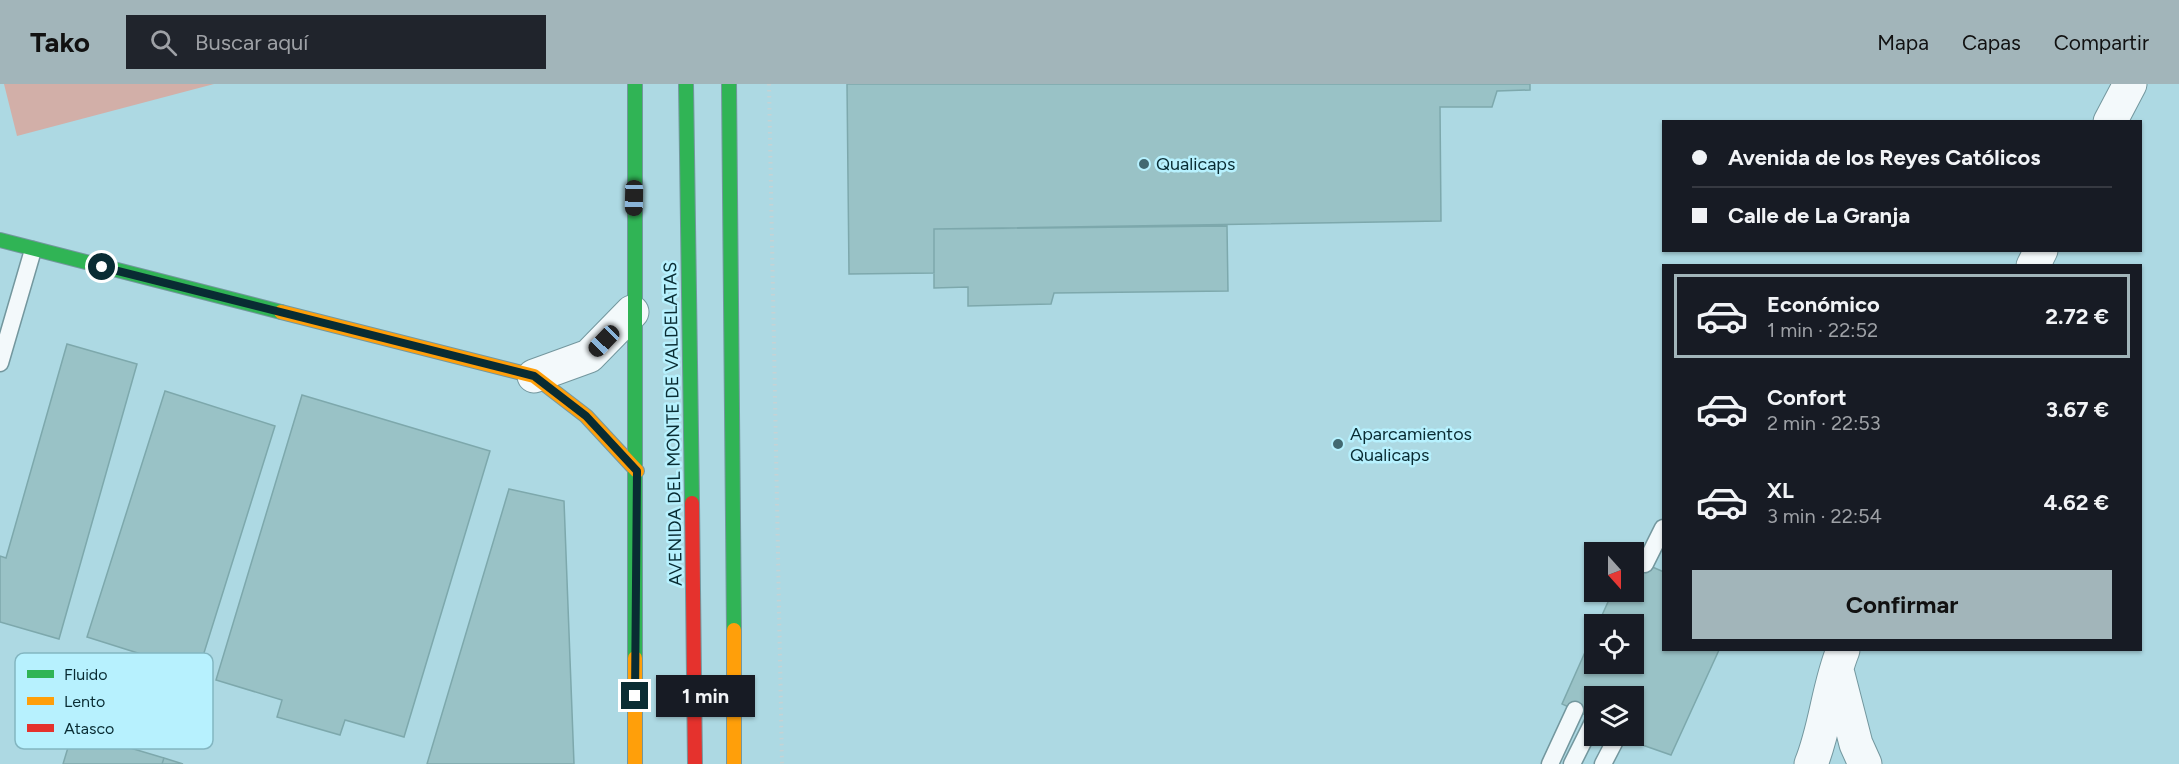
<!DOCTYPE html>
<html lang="es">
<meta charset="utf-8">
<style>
:root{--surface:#171b24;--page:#20242c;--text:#f1f3f6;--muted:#9ea1a6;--line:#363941;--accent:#a2b5ba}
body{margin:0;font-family:Figtree,sans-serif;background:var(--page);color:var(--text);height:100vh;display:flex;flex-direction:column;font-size:22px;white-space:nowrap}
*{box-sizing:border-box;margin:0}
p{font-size:20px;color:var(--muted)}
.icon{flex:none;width:33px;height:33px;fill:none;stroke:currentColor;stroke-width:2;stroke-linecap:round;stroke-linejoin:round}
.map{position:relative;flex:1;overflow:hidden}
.details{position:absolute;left:1662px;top:180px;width:480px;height:387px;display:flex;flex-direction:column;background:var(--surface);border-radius:0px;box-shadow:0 2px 4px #0004}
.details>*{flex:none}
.guide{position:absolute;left:1662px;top:36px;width:480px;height:132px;border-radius:0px;box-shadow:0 2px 4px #0004;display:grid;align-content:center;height:132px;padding:0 30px;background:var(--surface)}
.needle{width:39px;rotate:159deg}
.tools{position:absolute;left:1584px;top:458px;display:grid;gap:12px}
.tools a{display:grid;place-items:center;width:60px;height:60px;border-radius:0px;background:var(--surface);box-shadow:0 2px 4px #0004;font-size:30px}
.end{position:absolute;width:27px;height:27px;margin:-14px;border:8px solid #092c33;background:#fff;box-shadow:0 0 0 3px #fff}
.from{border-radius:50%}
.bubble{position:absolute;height:42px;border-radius:0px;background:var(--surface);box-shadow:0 2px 4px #0004;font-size:20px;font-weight:700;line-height:42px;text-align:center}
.car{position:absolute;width:18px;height:36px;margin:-18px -9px;border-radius:8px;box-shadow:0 0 4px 2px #0007;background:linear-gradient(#222 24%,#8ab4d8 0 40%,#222 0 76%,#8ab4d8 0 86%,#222 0)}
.guide b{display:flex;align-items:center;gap:21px;height:57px;font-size:22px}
.guide b+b{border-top:2px solid var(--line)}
.guide i{width:15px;height:15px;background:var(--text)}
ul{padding:10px 0 0;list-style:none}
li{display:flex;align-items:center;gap:18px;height:84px;margin:0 12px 9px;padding:0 18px;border:3px solid transparent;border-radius:0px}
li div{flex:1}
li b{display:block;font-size:22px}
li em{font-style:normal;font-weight:700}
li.selected{border-color:var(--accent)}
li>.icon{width:54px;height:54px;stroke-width:1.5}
.primary-button{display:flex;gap:12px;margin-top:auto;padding:12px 30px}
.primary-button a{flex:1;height:69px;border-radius:0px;background:var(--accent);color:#111;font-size:24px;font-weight:700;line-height:69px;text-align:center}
header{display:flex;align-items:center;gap:36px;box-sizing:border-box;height:84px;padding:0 30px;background:var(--accent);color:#111}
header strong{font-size:28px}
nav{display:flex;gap:33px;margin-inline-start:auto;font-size:21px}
.search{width:420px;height:54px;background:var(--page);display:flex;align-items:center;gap:15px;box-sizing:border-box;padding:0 21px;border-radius:0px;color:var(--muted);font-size:22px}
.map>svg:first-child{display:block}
.green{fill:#d2afa8}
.building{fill:#99c2c6;stroke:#7da8ac;stroke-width:1.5}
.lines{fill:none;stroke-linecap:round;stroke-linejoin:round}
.lane-casing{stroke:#73979e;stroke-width:19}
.street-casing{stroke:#73979e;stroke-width:35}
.fast-casing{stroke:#73979e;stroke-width:16}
.slow-casing{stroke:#73979e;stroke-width:16}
.jam-casing{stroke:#73979e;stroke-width:16}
.path{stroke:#c5d3d5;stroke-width:4;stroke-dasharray:1.5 4.5;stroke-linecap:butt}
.lane{stroke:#f3f9fb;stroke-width:16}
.street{stroke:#f3f9fb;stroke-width:33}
.fast{stroke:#30b455;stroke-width:14}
.slow{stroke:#ff9f0a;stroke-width:14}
.jam{stroke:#e5322d;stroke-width:14}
.route{stroke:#092c33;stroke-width:8}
.poi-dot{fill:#426971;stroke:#b7f1fe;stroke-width:2}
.labels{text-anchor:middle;stroke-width:5;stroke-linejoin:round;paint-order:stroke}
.poi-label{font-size:18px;fill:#092c33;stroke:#b7f1fe;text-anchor:start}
.street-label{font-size:18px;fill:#092c33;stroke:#b7f1fe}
.key{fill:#b7f1fe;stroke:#83b6c1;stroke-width:1.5}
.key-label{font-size:16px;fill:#092c33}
</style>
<header>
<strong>Tako</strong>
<div class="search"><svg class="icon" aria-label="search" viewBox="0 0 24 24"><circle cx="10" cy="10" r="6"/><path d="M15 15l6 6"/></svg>Buscar aquí</div>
<nav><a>Mapa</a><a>Capas</a><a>Compartir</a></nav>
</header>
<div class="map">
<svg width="2179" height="680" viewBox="0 0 2179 680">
<rect width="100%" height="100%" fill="#add9e3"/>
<path class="green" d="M 4,0 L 214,0 L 17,52 Z"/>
<path class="building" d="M 847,0 L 1530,0 L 1530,6 L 1497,7 L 1492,23 L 1440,23 L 1441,137 L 934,145 L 934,189 L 849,190 Z
M 1227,142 L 1228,207 L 1054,209 L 1051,220 L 968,222 L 968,203 L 934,204 L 934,145 Z
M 67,260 L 137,280 L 59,555 L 0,538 L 0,472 L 6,474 Z
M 165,307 L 275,342 L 198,588 L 87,553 Z
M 302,311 L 490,367 L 404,653 L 345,636 L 340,651 L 277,633 L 282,616 L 216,596 Z
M 509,405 L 564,417 L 574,680 L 427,680 Z
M 1634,475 L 1664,488 L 1664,566 L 1719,566 L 1671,671 L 1631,657 L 1633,653 L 1630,651 L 1634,651 L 1634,612 L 1594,612 L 1594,635 L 1562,620 L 1594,548 L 1594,579 L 1634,579 L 1634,540 L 1598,540 L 1613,507 L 1634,507 Z
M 73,647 L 164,674 L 162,680 L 63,680 Z
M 164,674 L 183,680 L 162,680 Z"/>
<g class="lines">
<defs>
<path id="lane" d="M 0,279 L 33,166
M 1645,480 L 1663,444
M 1550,680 L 1575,626
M 1572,680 L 1594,636
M 1603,680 L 1618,651"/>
<path id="street" d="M 2110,38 L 2130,0
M 2033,182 L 2041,166
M 534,292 L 589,272 L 632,228
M 1838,590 L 1856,660 L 1865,680
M 1811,680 C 1826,643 1828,603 1843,566"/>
<path id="fast" d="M 635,0 L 635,574
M 686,0 L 692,419
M 729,0 L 734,546
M 0,156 L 281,228"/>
<path id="slow" d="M 281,228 L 534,292 L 586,332 L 637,387
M 635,680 L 635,574
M 734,680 L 734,546"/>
<path id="jam" d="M 692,419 L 695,680"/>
</defs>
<use href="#lane" class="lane-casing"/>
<use href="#street" class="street-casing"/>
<use href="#fast" class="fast-casing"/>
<use href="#slow" class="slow-casing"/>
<use href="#jam" class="jam-casing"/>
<path class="path" d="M 769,0 L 782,680"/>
<use href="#lane" class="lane"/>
<use href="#street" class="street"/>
<use href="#fast" class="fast"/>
<use href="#slow" class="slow"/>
<use href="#jam" class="jam"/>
</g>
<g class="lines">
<path class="route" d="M 102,183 L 534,292 L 586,332 L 637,387 L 635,612"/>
</g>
<g class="poi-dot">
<circle cx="1144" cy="80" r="6"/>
<circle cx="1338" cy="360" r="6"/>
</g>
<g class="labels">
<g class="poi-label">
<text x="1156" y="86">Qualicaps</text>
<text x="1350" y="356">Aparcamientos<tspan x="1350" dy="21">Qualicaps</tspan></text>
</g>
<g class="street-label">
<text transform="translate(673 340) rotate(-91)" y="6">AVENIDA DEL MONTE DE VALDELATAS</text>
</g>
</g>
<rect x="15" y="569" width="198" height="96" rx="9" class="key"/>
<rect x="27" y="586" width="27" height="8" fill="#30b455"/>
<rect x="27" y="613" width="27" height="8" fill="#ff9f0a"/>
<rect x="27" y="640" width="27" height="8" fill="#e5322d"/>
<g class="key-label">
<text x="64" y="596">Fluido</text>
<text x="64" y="623">Lento</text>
<text x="64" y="650">Atasco</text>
</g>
</svg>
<div class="tools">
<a><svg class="needle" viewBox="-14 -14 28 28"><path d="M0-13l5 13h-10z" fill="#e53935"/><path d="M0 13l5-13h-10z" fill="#9ea1a6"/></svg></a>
<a><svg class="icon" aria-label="locate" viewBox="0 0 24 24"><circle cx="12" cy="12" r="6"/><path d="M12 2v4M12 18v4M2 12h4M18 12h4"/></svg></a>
<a><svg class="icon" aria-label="layers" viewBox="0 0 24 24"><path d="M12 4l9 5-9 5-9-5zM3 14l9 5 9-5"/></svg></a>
</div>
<i class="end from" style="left:102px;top:183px"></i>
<i class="end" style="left:635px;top:612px"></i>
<div class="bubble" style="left:656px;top:591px;width:99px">1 min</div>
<i class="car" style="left:634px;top:114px;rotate:181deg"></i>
<i class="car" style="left:604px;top:257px;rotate:224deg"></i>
<div class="guide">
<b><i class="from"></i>Avenida de los Reyes Católicos</b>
<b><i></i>Calle de La Granja</b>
</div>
<section class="details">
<ul>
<li class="selected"><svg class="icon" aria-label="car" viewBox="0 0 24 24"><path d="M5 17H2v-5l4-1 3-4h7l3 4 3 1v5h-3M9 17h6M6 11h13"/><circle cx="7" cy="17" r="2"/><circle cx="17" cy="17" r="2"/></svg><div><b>Económico</b><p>1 min · 22:52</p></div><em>2.72 €</em></li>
<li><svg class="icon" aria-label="car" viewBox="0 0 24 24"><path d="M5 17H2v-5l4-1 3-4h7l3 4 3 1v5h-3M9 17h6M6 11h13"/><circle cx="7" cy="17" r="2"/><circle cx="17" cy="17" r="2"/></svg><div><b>Confort</b><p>2 min · 22:53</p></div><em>3.67 €</em></li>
<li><svg class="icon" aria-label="car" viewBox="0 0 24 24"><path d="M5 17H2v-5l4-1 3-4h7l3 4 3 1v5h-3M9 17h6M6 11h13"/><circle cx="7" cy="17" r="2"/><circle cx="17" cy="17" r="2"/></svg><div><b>XL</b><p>3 min · 22:54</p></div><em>4.62 €</em></li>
</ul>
<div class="primary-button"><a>Confirmar</a></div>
</section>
</div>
